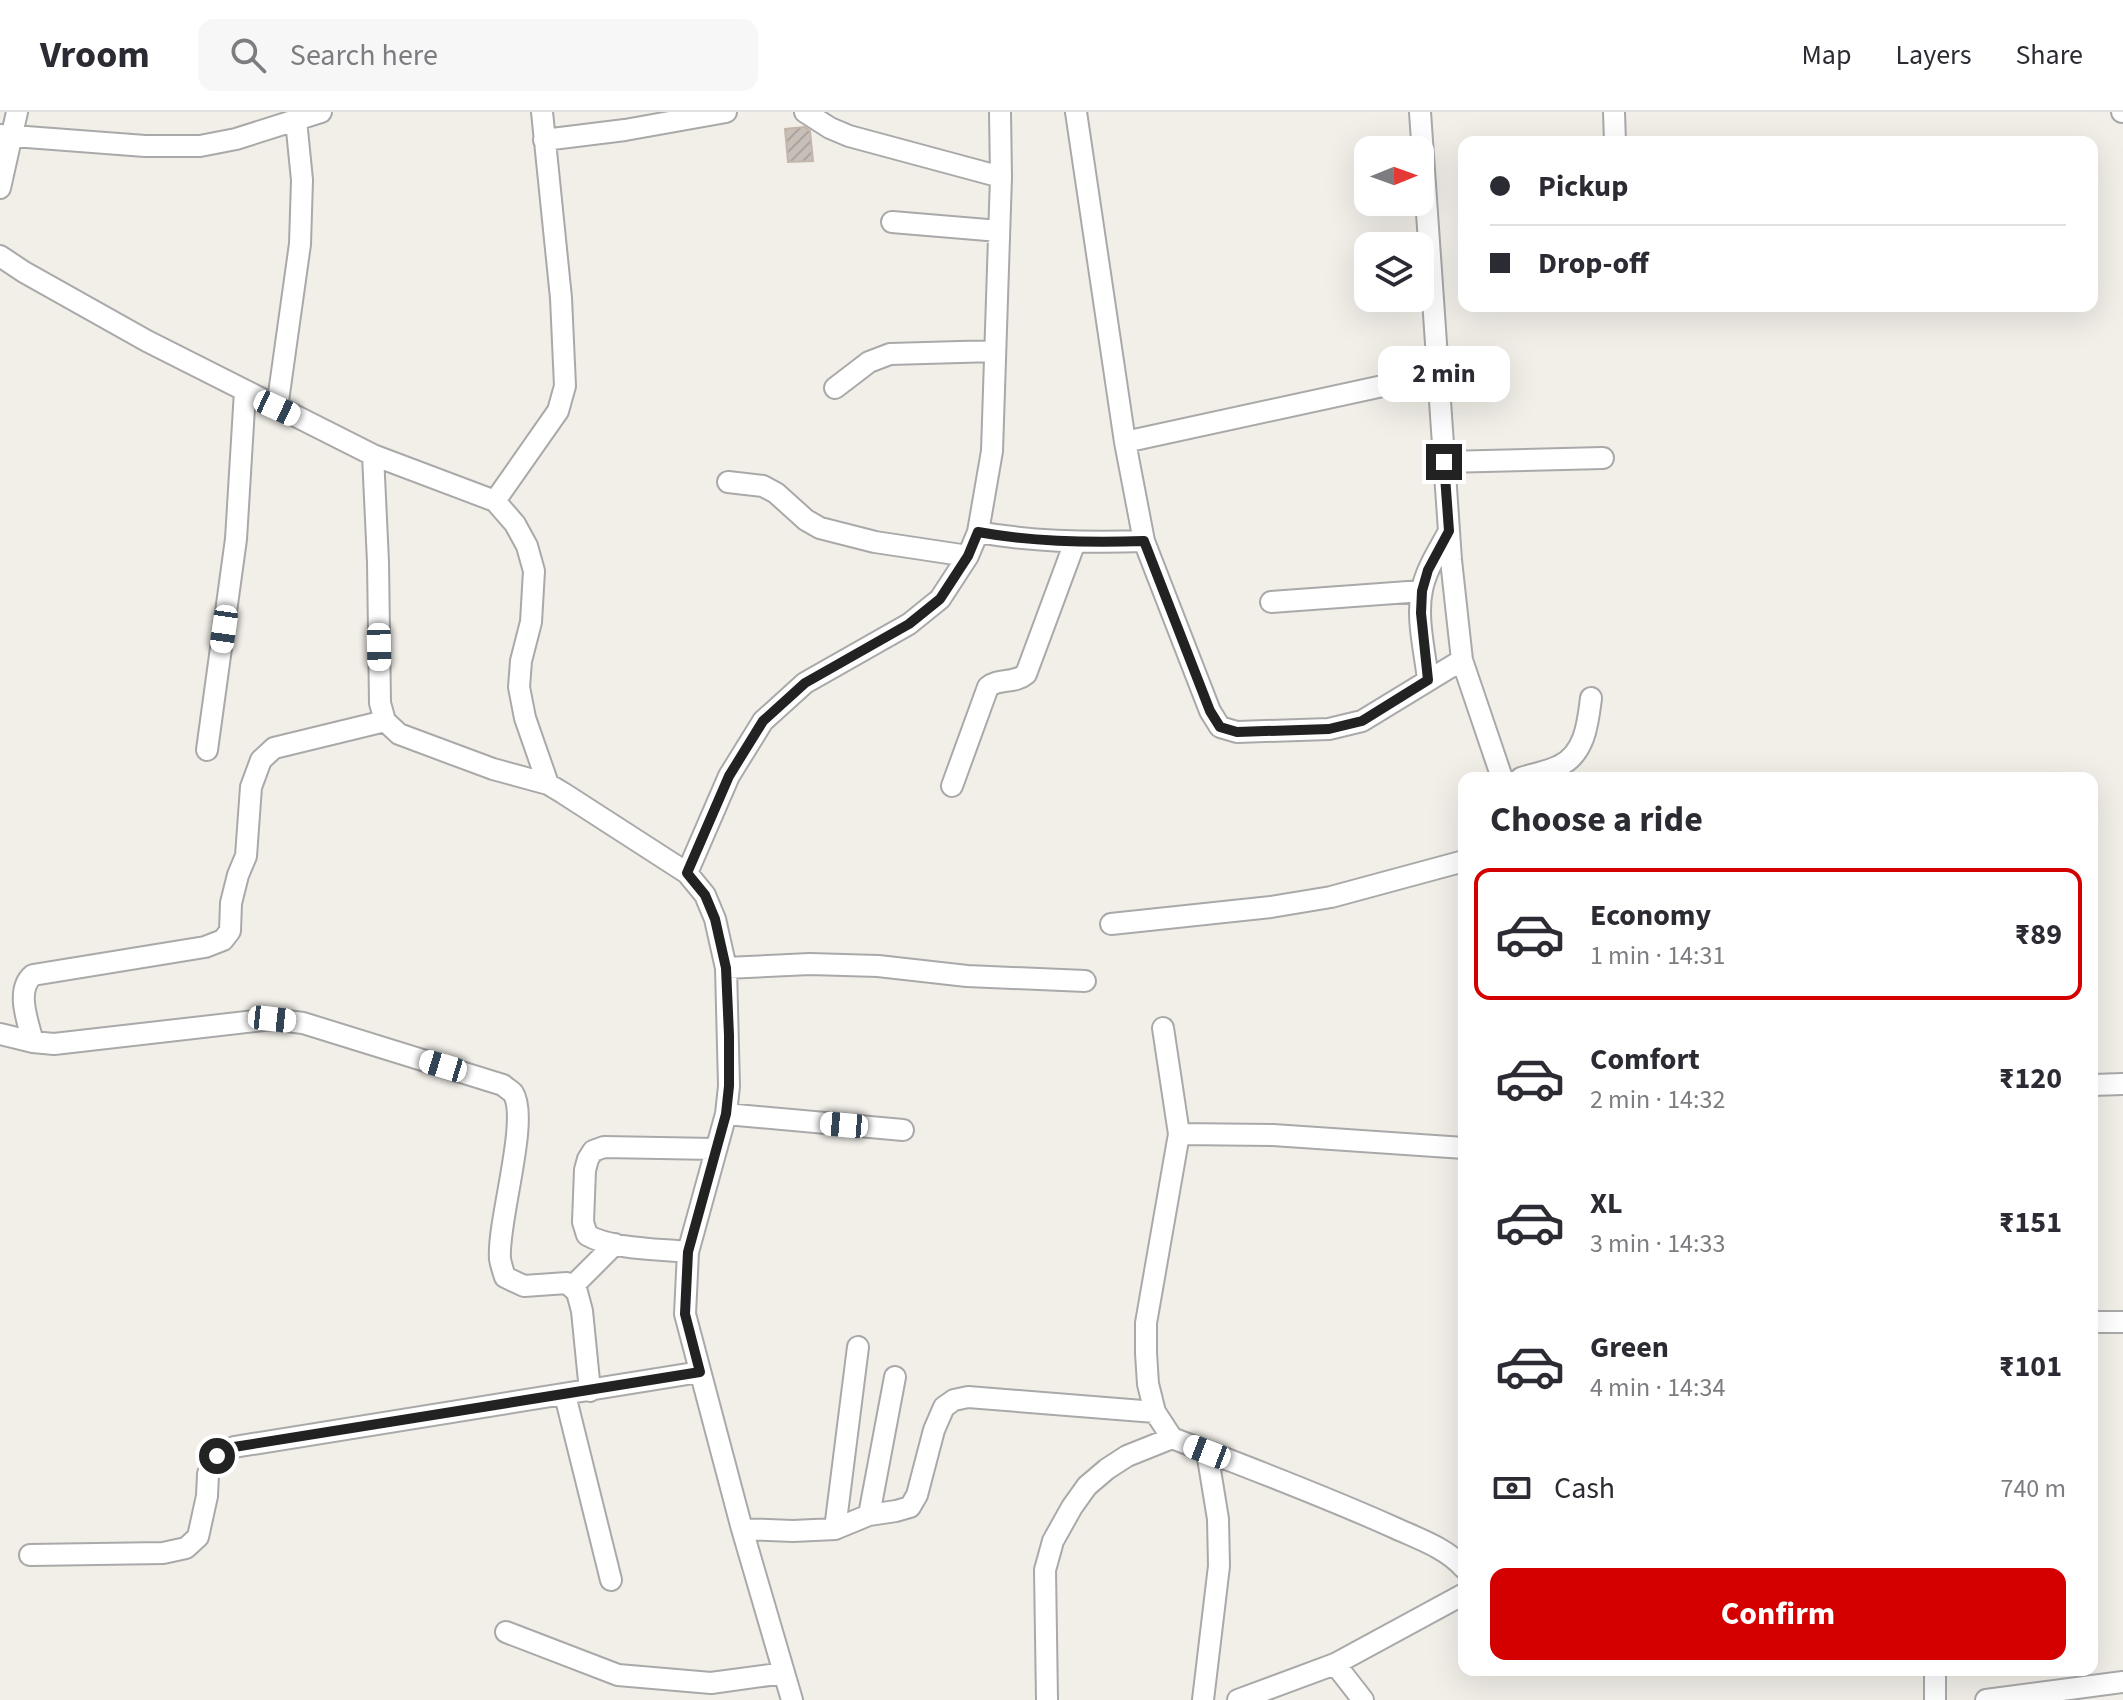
<!DOCTYPE html>
<meta charset="utf-8">
<style>
:root{--surface:#fff;--page:#f7f7f7;--text:#2b2b33;--muted:#7c7c81;--line:#e1e1e2;--accent:#d40000}
body{margin:0;font-family:"Source Sans 3",sans-serif;background:var(--page);color:var(--text);height:100vh;display:flex;flex-direction:column;font-size:30px;white-space:nowrap}
*{box-sizing:border-box;margin:0}
p{font-size:26px;color:var(--muted)}
.icon{flex:none;width:44px;height:44px;fill:none;stroke:currentColor;stroke-width:2;stroke-linecap:round;stroke-linejoin:round}
.map{position:relative;flex:1;overflow:hidden}
.drawer{position:absolute;left:1458px;top:660px;width:640px;height:904px;display:flex;flex-direction:column;background:var(--surface);border-radius:16px;box-shadow:0 8px 32px #0002}
.drawer>*{flex:none}
.guide{position:absolute;left:1458px;top:24px;width:640px;height:176px;border-radius:16px;box-shadow:0 8px 32px #0002;display:grid;align-content:center;height:176px;padding:0 32px;background:var(--surface)}
.needle{width:52px;rotate:89deg}
.buttons{position:absolute;left:1354px;top:24px;display:grid;gap:16px}
.buttons a{display:grid;place-items:center;width:80px;height:80px;border-radius:16px;background:var(--surface);box-shadow:0 8px 32px #0002;font-size:40px}
.end{position:absolute;width:36px;height:36px;margin:-18px;border:10px solid #222;background:#fff;box-shadow:0 0 0 4px #fff}
.from{border-radius:50%}
.bubble{position:absolute;height:56px;border-radius:16px;background:var(--surface);box-shadow:0 8px 32px #0002;font-size:26px;font-weight:700;line-height:56px;text-align:center}
.car{position:absolute;width:24px;height:48px;margin:-24px -12px;border-radius:10px;box-shadow:0 0 6px 2px #0007;background:linear-gradient(#fff 24%,#345 0 40%,#fff 0 76%,#345 0 86%,#fff 0)}
.guide b{display:flex;align-items:center;gap:28px;height:76px;font-size:30px}
.guide b+b{border-top:2px solid var(--line)}
.guide i{width:20px;height:20px;background:var(--text)}
ul{padding:0;list-style:none}
li{display:flex;align-items:center;gap:24px;height:132px;margin:0 16px 12px;padding:0 16px;border:4px solid transparent;border-radius:16px}
li div{flex:1}
li b{display:block;font-size:30px}
li em{font-style:normal;font-weight:700}
li.active{border-color:var(--accent)}
li>.icon{width:72px;height:72px;stroke-width:1.5}
h2{padding:0 32px;font-size:36px;line-height:96px}
.pay{display:flex;align-items:center;gap:20px;height:88px;padding:0 32px;font-size:30px}
.pay p{margin-inline-start:auto}
.primary-button{display:flex;gap:16px;margin-top:auto;padding:16px 32px}
.primary-button a{flex:1;height:92px;border-radius:16px;background:var(--accent);color:#fff;font-size:32px;font-weight:700;line-height:92px;text-align:center}
header{display:flex;align-items:center;gap:48px;box-sizing:border-box;height:112px;padding:0 40px;background:var(--surface);border-bottom:2px solid var(--line)}
header strong{font-size:38px}
nav{display:flex;gap:44px;margin-inline-start:auto;font-size:28px}
.search{width:560px;height:72px;background:var(--page);display:flex;align-items:center;gap:20px;box-sizing:border-box;padding:0 28px;border-radius:16px;color:var(--muted);font-size:30px}
.map>svg:first-child{display:block}
.building{fill:url(#building-hatch);stroke:#c4b6ab;stroke-width:2}
.lines{fill:none;stroke-linecap:round;stroke-linejoin:round}
.minor-casing{stroke:#a9a9a9;stroke-width:24}
.minor{stroke:#fff;stroke-width:20}
.route{stroke:#222;stroke-width:10}
</style>
<header>
<strong>Vroom</strong>
<div class="search"><svg class="icon" aria-label="search" viewBox="0 0 24 24"><circle cx="10" cy="10" r="6"/><path d="M15 15l6 6"/></svg>Search here</div>
<nav><a>Map</a><a>Layers</a><a>Share</a></nav>
</header>
<div class="map">
<svg width="2123" height="1588" viewBox="0 0 2123 1588">
<defs>
<pattern id="building-hatch" width="6" height="6" patternUnits="userSpaceOnUse" patternTransform="scale(2)"><rect width="6" height="6" fill="#c7bfb8"/><path d="M-1 1l2-2M0 6l6-6M5 7l2-2" fill="none" stroke="#aba49e"/></pattern>
</defs>
<rect width="100%" height="100%" fill="#f2efe9"/>
<path class="building" d="M 805,15 L 810,19 L 813,49 L 788,50 L 785,17 Z"/>
<g class="lines">
<defs>
<path id="minor" d="M 805,0 L 830,16 L 849,24 L 1001,65
M 1076,0 L 1125,330 L 1144,429 L 1210,599 L 1220,615 L 1237,620 L 1329,617 L 1362,609 L 1462,548
M 1420,0 L 1451,448 L 1462,548 L 1502,666
M 1614,0 L 1615,30
M 2122,0 L 2123,0
M 0,23 L 145,34 L 200,34 L 236,27 L 321,0
M 544,28 L 625,18 L 726,0
M 0,76 L 17,0
M 892,110 L 999,119
M 0,144 L 24,160 L 147,229 L 373,343 L 495,389 L 515,412 L 527,434 L 534,459 L 531,510 L 521,549 L 519,575 L 525,606 L 548,672
M 835,276 L 869,250 L 890,242 L 995,239
M 277,296 L 300,132 L 302,68 L 296,8
M 1125,330 L 1438,262
M 373,343 L 378,450 L 380,591 L 385,609 L 399,622 L 493,657 L 548,672 L 563,681 L 687,761 L 705,783 L 715,807 L 726,856 L 729,974 L 726,1002 L 688,1140 L 685,1202 L 742,1417 L 792,1588
M 1444,350 L 1603,346
M 728,370 L 763,374 L 776,381 L 806,408 L 820,416 L 875,430 L 968,444
M 495,389 L 558,299 L 565,274 L 561,186 L 542,0
M 978,420 C 1033,430 1088,431 1144,429
M 1271,490 L 1422,479
M 1428,568 C 1425,540 1416,506 1422,478 C 1426,457 1439,438 1449,419
M 207,638 L 236,427 L 245,279
M 1521,666 C 1533,662 1547,660 1559,654 C 1585,642 1588,611 1591,586
M 952,674 L 988,575 C 999,566 1014,572 1026,562 L 1075,430
M 687,761 L 729,664 L 763,609 L 805,571 L 909,512 L 940,487 L 968,444 L 978,420 L 992,339 L 1001,65 L 1000,0
M 1111,812 L 1271,795 L 1331,785 L 1464,749
M 726,856 L 810,852 L 878,854 L 967,864 L 1085,869
M 1163,916 L 1179,1022 L 1146,1211 L 1146,1241 L 1148,1272 L 1155,1300 L 1172,1326 C 1247,1355 1322,1383 1395,1416 C 1419,1427 1446,1436 1464,1456
M 0,922 L 33,930 L 54,932 L 272,907 L 303,911 L 503,973 C 506,976 510,978 513,981 C 530,1007 497,1110 500,1147 C 501,1153 503,1159 505,1165 L 524,1174 L 567,1171 L 577,1180 L 582,1199 L 590,1279
M 33,930 C 28,910 15,878 33,863 L 205,835 L 223,828 L 230,819 L 231,791 L 238,763 L 246,744 L 251,675 L 261,648 L 274,636 L 385,609
M 2092,973 L 2123,972
M 726,1002 L 903,1018
M 1179,1022 L 1273,1023 L 1464,1036
M 688,1140 C 659,1137 611,1137 587,1123 L 583,1110 L 585,1058 L 588,1047 L 593,1039 L 604,1035 L 715,1037
M 572,1175 L 615,1132
M 2092,1210 L 2123,1210
M 565,1283 L 611,1468
M 869,1403 L 895,1265
M 742,1417 L 793,1419 L 835,1417 L 869,1403 L 896,1399 L 910,1395 L 917,1383 L 934,1318 L 944,1295 L 954,1288 L 968,1285 L 1155,1300
M 835,1417 L 858,1235
M 30,1443 L 163,1441 L 186,1436 L 198,1425 L 207,1384 L 208,1362 L 217,1344 L 234,1335 L 700,1260
M 506,1520 L 618,1563 L 711,1571 L 784,1561
M 1335,1552 L 1363,1588
M 1935,1558 L 1935,1588
M 1047,1588 L 1045,1458 L 1053,1429 L 1072,1395 L 1087,1374 L 1107,1357 L 1127,1344 L 1172,1326
M 1203,1588 L 1219,1454 L 1218,1407 L 1207,1340
M 1238,1588 L 1335,1552 L 1464,1482
M 1986,1588 L 2123,1570"/>
</defs>
<use href="#minor" class="minor-casing"/>
<use href="#minor" class="minor"/>
</g>
<g class="lines">
<path class="route" d="M 217,1344 L 234,1335 L 700,1260 L 685,1202 L 688,1140 L 726,1002 L 729,974 L 729,923 L 726,856 L 715,807 L 705,783 L 687,761 L 729,664 L 763,609 L 805,571 L 909,512 L 940,487 L 968,444 L 978,420 C 1033,430 1088,431 1144,429 L 1210,599 L 1220,615 L 1237,620 L 1329,617 L 1362,609 L 1428,568 L 1421,501 L 1422,479 L 1428,458 L 1449,419 L 1444,350"/>
</g>
</svg>
<div class="buttons">
<a><svg class="needle" viewBox="-14 -14 28 28"><path d="M0-13l5 13h-10z" fill="#e53935"/><path d="M0 13l5-13h-10z" fill="#7c7c81"/></svg></a>
<a><svg class="icon" aria-label="layers" viewBox="0 0 24 24"><path d="M12 4l9 5-9 5-9-5zM3 14l9 5 9-5"/></svg></a>
</div>
<i class="end from" style="left:217px;top:1344px"></i>
<i class="end" style="left:1444px;top:350px"></i>
<div class="bubble" style="left:1378px;top:234px;width:132px">2 min</div>
<i class="car" style="left:277px;top:296px;rotate:115deg"></i>
<i class="car" style="left:224px;top:517px;rotate:188deg"></i>
<i class="car" style="left:379px;top:535px;rotate:179deg"></i>
<i class="car" style="left:272px;top:907px;rotate:96deg"></i>
<i class="car" style="left:443px;top:954px;rotate:287deg"></i>
<i class="car" style="left:844px;top:1013px;rotate:275deg"></i>
<i class="car" style="left:1207px;top:1340px;rotate:291deg"></i>
<div class="guide">
<b><i class="from"></i>Pickup</b>
<b><i></i>Drop-off</b>
</div>
<section class="drawer">
<h2>Choose a ride</h2>
<ul>
<li class="active"><svg class="icon" aria-label="car" viewBox="0 0 24 24"><path d="M5 17H2v-5l4-1 3-4h7l3 4 3 1v5h-3M9 17h6M6 11h13"/><circle cx="7" cy="17" r="2"/><circle cx="17" cy="17" r="2"/></svg><div><b>Economy</b><p>1 min · 14:31</p></div><em>₹89</em></li>
<li><svg class="icon" aria-label="car" viewBox="0 0 24 24"><path d="M5 17H2v-5l4-1 3-4h7l3 4 3 1v5h-3M9 17h6M6 11h13"/><circle cx="7" cy="17" r="2"/><circle cx="17" cy="17" r="2"/></svg><div><b>Comfort</b><p>2 min · 14:32</p></div><em>₹120</em></li>
<li><svg class="icon" aria-label="car" viewBox="0 0 24 24"><path d="M5 17H2v-5l4-1 3-4h7l3 4 3 1v5h-3M9 17h6M6 11h13"/><circle cx="7" cy="17" r="2"/><circle cx="17" cy="17" r="2"/></svg><div><b>XL</b><p>3 min · 14:33</p></div><em>₹151</em></li>
<li><svg class="icon" aria-label="car" viewBox="0 0 24 24"><path d="M5 17H2v-5l4-1 3-4h7l3 4 3 1v5h-3M9 17h6M6 11h13"/><circle cx="7" cy="17" r="2"/><circle cx="17" cy="17" r="2"/></svg><div><b>Green</b><p>4 min · 14:34</p></div><em>₹101</em></li>
</ul>
<div class="pay"><svg class="icon" aria-label="cash" viewBox="0 0 24 24"><path d="M3 7h18v10H3z"/><circle cx="12" cy="12" r="2"/></svg>Cash<p>740 m</p></div>
<div class="primary-button"><a>Confirm</a></div>
</section>
</div>
